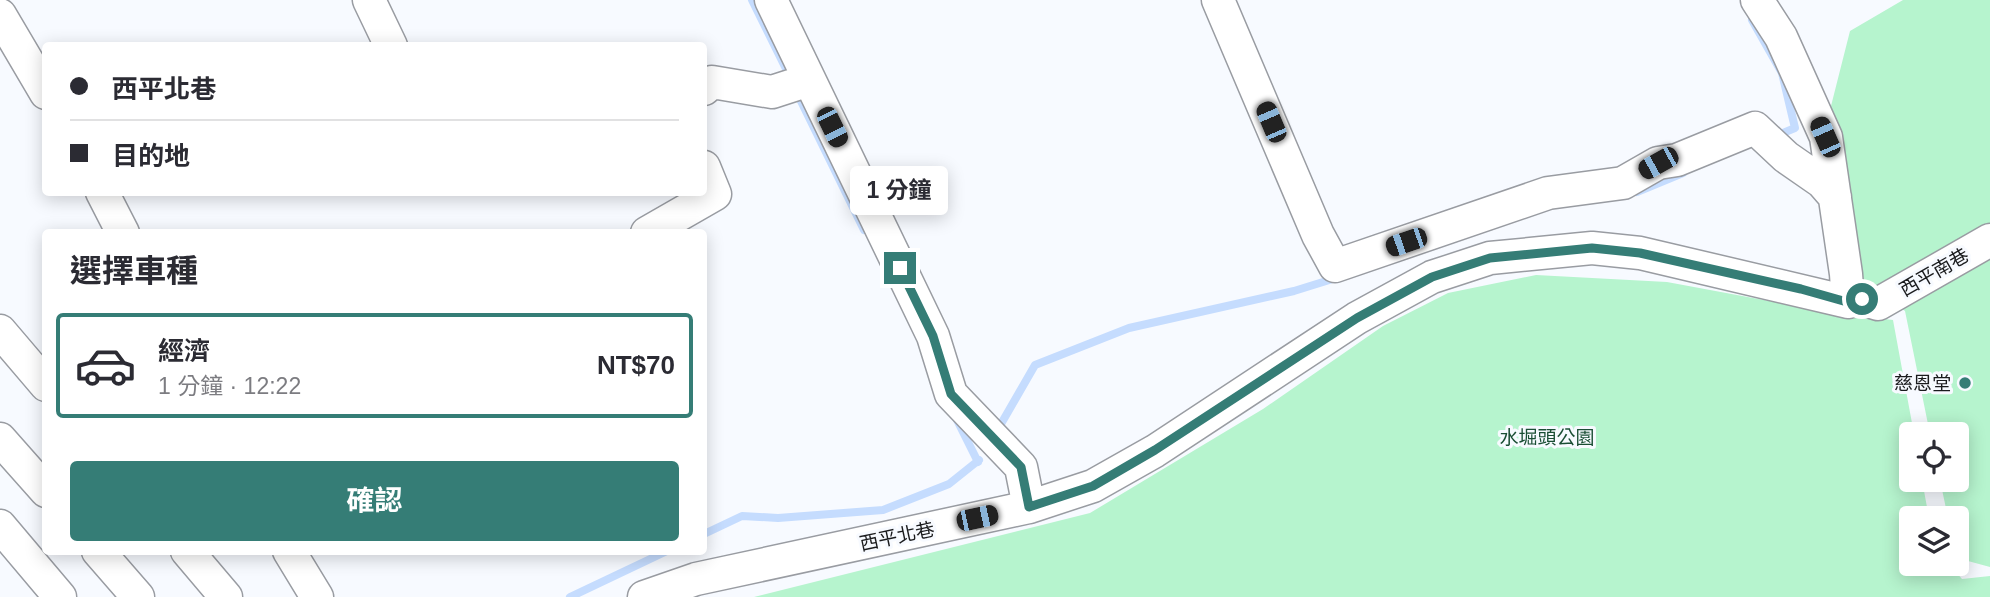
<!DOCTYPE html>
<html lang="zh-TW">
<meta charset="utf-8">
<style>
:root{--surface:#fff;--page:#f2f2f3;--text:#2b2b33;--muted:#7c7c81;--line:#e1e1e2;--accent:#357d76}
body{margin:0;font-family:Helvetica,"Noto Sans TC",sans-serif;background:var(--page);color:var(--text);height:100vh;display:flex;flex-direction:column;font-size:26px;white-space:nowrap}
*{box-sizing:border-box;margin:0}
p{font-size:23px;color:var(--muted)}
.icon{flex:none;width:38px;height:38px;fill:none;stroke:currentColor;stroke-width:2;stroke-linecap:round;stroke-linejoin:round}
.map{position:relative;flex:1;overflow:hidden}
.drawer{position:absolute;left:42px;top:229px;width:665px;height:326px;display:flex;flex-direction:column;background:var(--surface);border-radius:7px;box-shadow:0 4px 18px #0003}
.drawer>*{flex:none}
.top-card{position:absolute;left:42px;top:42px;width:665px;height:154px;border-radius:7px;box-shadow:0 4px 18px #0003;display:grid;align-content:center;height:154px;padding:0 28px;background:var(--surface)}
.tools{position:absolute;left:1899px;top:422px;display:grid;gap:14px}
.tools a{display:grid;place-items:center;width:70px;height:70px;border-radius:7px;background:var(--surface);box-shadow:0 4px 18px #0003;font-size:35px}
.end{position:absolute;width:32px;height:32px;margin:-16px;border:9px solid #357d76;background:#fff;box-shadow:0 0 0 4px #fff}
.from{border-radius:50%}
.bubble{position:absolute;height:49px;border-radius:7px;background:var(--surface);box-shadow:0 4px 18px #0003;font-size:23px;font-weight:700;line-height:49px;text-align:center}
.car{position:absolute;width:21px;height:42px;margin:-21px -10px;border-radius:9px;box-shadow:0 0 5px 2px #0007;background:linear-gradient(#222 24%,#8ab4d8 0 40%,#222 0 76%,#8ab4d8 0 86%,#222 0)}
.top-card b{display:flex;align-items:center;gap:24px;height:66px;font-size:26px}
.top-card b+b{border-top:2px solid var(--line)}
.top-card i{width:18px;height:18px;background:var(--text)}
ul{padding:0;list-style:none}
li{display:flex;align-items:center;gap:21px;height:105px;margin:0 14px 10px;padding:0 14px;border:4px solid transparent;border-radius:7px}
li div{flex:1}
li b{display:block;font-size:26px}
li em{font-style:normal;font-weight:700}
li.selected{border-color:var(--accent)}
li>.icon{width:63px;height:63px;stroke-width:1.5}
h2{padding:0 28px;font-size:32px;line-height:84px}
.cta{display:flex;gap:14px;margin-top:auto;padding:14px 28px}
.cta a{flex:1;height:80px;border-radius:7px;background:var(--accent);color:#fff;font-size:28px;font-weight:700;line-height:80px;text-align:center}
.map>svg:first-child{display:block}
.green{fill:#b6f4ce}
.lines{fill:none;stroke-linecap:round;stroke-linejoin:round}
.stream{stroke:#c5dcfe;stroke-width:8}
.minor-casing{stroke:#999ca2;stroke-width:35}
.minor{stroke:#fff;stroke-width:32}
.route{stroke:#357d76;stroke-width:9}
.poi-dot{fill:#357d76;stroke:#f7faff;stroke-width:2.5}
.labels{text-anchor:middle;stroke-width:6;stroke-linejoin:round;paint-order:stroke}
.street-label{font-size:19px;fill:#1a1b1d;stroke:#f7faff}
.poi-label{font-size:19px;fill:#1a1b1d;stroke:#f7faff;text-anchor:end}
.park-label{font-size:19px;fill:#1a4e34;stroke:#f7faff}
</style>
<div class="map">
<svg width="1990" height="597" viewBox="0 0 1990 597">
<rect width="100%" height="100%" fill="#f7faff"/>
<path class="green" d="M 1903,0 L 1990,0 L 1990,567 L 1957,558 L 1956,518 L 1948,518 L 1940,480 L 1956,480 L 1956,434 L 1930,434 L 1905,311 L 1856,276 L 1831,106 L 1850,31 Z
M 1536,275 L 1667,282 L 1833,313 L 1893,320 L 1914,434 L 1911,434 L 1911,480 L 1922,480 L 1929,518 L 1911,518 L 1911,564 L 1949,564 L 1962,579 L 1990,576 L 1990,597 L 754,597 L 1090,513 L 1263,409 L 1383,326 L 1448,293 Z"/>
<g class="lines">
<path class="stream" d="M 752,0 L 791,79
M 1752,20 L 1782,73 L 1795,128 L 1773,137
M 796,91 L 864,230
M 1637,192 L 1683,173
M 956,418 L 978,462
M 1001,424 L 1035,365 L 1129,328 L 1294,291 L 1339,277
M 704,534 L 742,516 L 778,518 L 883,510 L 949,484 L 979,460
M 570,597 L 667,551"/>
<defs>
<path id="minor" d="M 369,0 L 391,46
M 771,0 L 933,336 L 951,394 L 1021,467 L 1029,507
M 1218,0 L 1318,235 L 1335,266 L 1548,193 L 1623,183 L 1658,163 L 1677,160 L 1755,128 L 1786,157 L 1822,182 L 1835,197
M 1757,0 L 1781,37 L 1826,137 L 1846,274 L 1848,302
M 0,15 L 46,93
M 704,89 L 712,82 L 772,92 L 809,80
M 102,192 L 123,233
M 647,233 L 715,194 L 704,167
M 0,331 L 46,385
M 0,439 L 46,491
M 0,526 L 60,597
M 98,551 L 138,597
M 187,551 L 226,597
M 289,551 L 317,597
M 644,597 L 696,579 L 1029,507 L 1093,486 L 1155,451 L 1357,318 L 1432,277 L 1490,258 L 1592,248 L 1640,253 L 1848,302 L 1862,299 L 1878,304 L 1990,240"/>
</defs>
<use href="#minor" class="minor-casing"/>
<use href="#minor" class="minor"/>
</g>
<g class="lines">
<path class="route" d="M 900,268 L 933,336 L 951,394 L 1021,467 L 1029,507 L 1093,486 L 1155,450 L 1357,318 L 1432,277 L 1490,258 L 1592,248 L 1640,253 L 1801,289 L 1847,302 L 1862,299"/>
</g>
<circle class="poi-dot" cx="1965" cy="383" r="7"/>
<g class="labels">
<g class="street-label">
<text transform="translate(1934 272) rotate(-30)" y="7">西平南巷</text>
<text transform="translate(897 536) rotate(-12)" y="7">西平北巷</text>
</g>
<g class="poi-label">
<text x="1951" y="390">慈恩堂</text>
</g>
<g class="park-label">
<text x="1547" y="444">水堀頭公園</text>
</g>
</g>
</svg>
<div class="tools">
<a><svg class="icon" aria-label="locate" viewBox="0 0 24 24"><circle cx="12" cy="12" r="6"/><path d="M12 2v4M12 18v4M2 12h4M18 12h4"/></svg></a>
<a><svg class="icon" aria-label="layers" viewBox="0 0 24 24"><path d="M12 4l9 5-9 5-9-5zM3 14l9 5 9-5"/></svg></a>
</div>
<i class="end from" style="left:1862px;top:299px"></i>
<i class="end" style="left:900px;top:268px"></i>
<div class="bubble" style="left:850px;top:166px;width:98px">1 分鐘</div>
<i class="car" style="left:1271px;top:122px;rotate:337deg"></i>
<i class="car" style="left:832px;top:127px;rotate:154deg"></i>
<i class="car" style="left:1825px;top:137px;rotate:336deg"></i>
<i class="car" style="left:1658px;top:163px;rotate:241deg"></i>
<i class="car" style="left:1406px;top:242px;rotate:251deg"></i>
<i class="car" style="left:977px;top:518px;rotate:78deg"></i>
<div class="top-card">
<b><i class="from"></i>西平北巷</b>
<b><i></i>目的地</b>
</div>
<section class="drawer">
<h2>選擇車種</h2>
<ul>
<li class="selected"><svg class="icon" aria-label="car" viewBox="0 0 24 24"><path d="M5 17H2v-5l4-1 3-4h7l3 4 3 1v5h-3M9 17h6M6 11h13"/><circle cx="7" cy="17" r="2"/><circle cx="17" cy="17" r="2"/></svg><div><b>經濟</b><p>1 分鐘 · 12:22</p></div><em>NT$70</em></li>
</ul>
<div class="cta"><a>確認</a></div>
</section>
</div>
